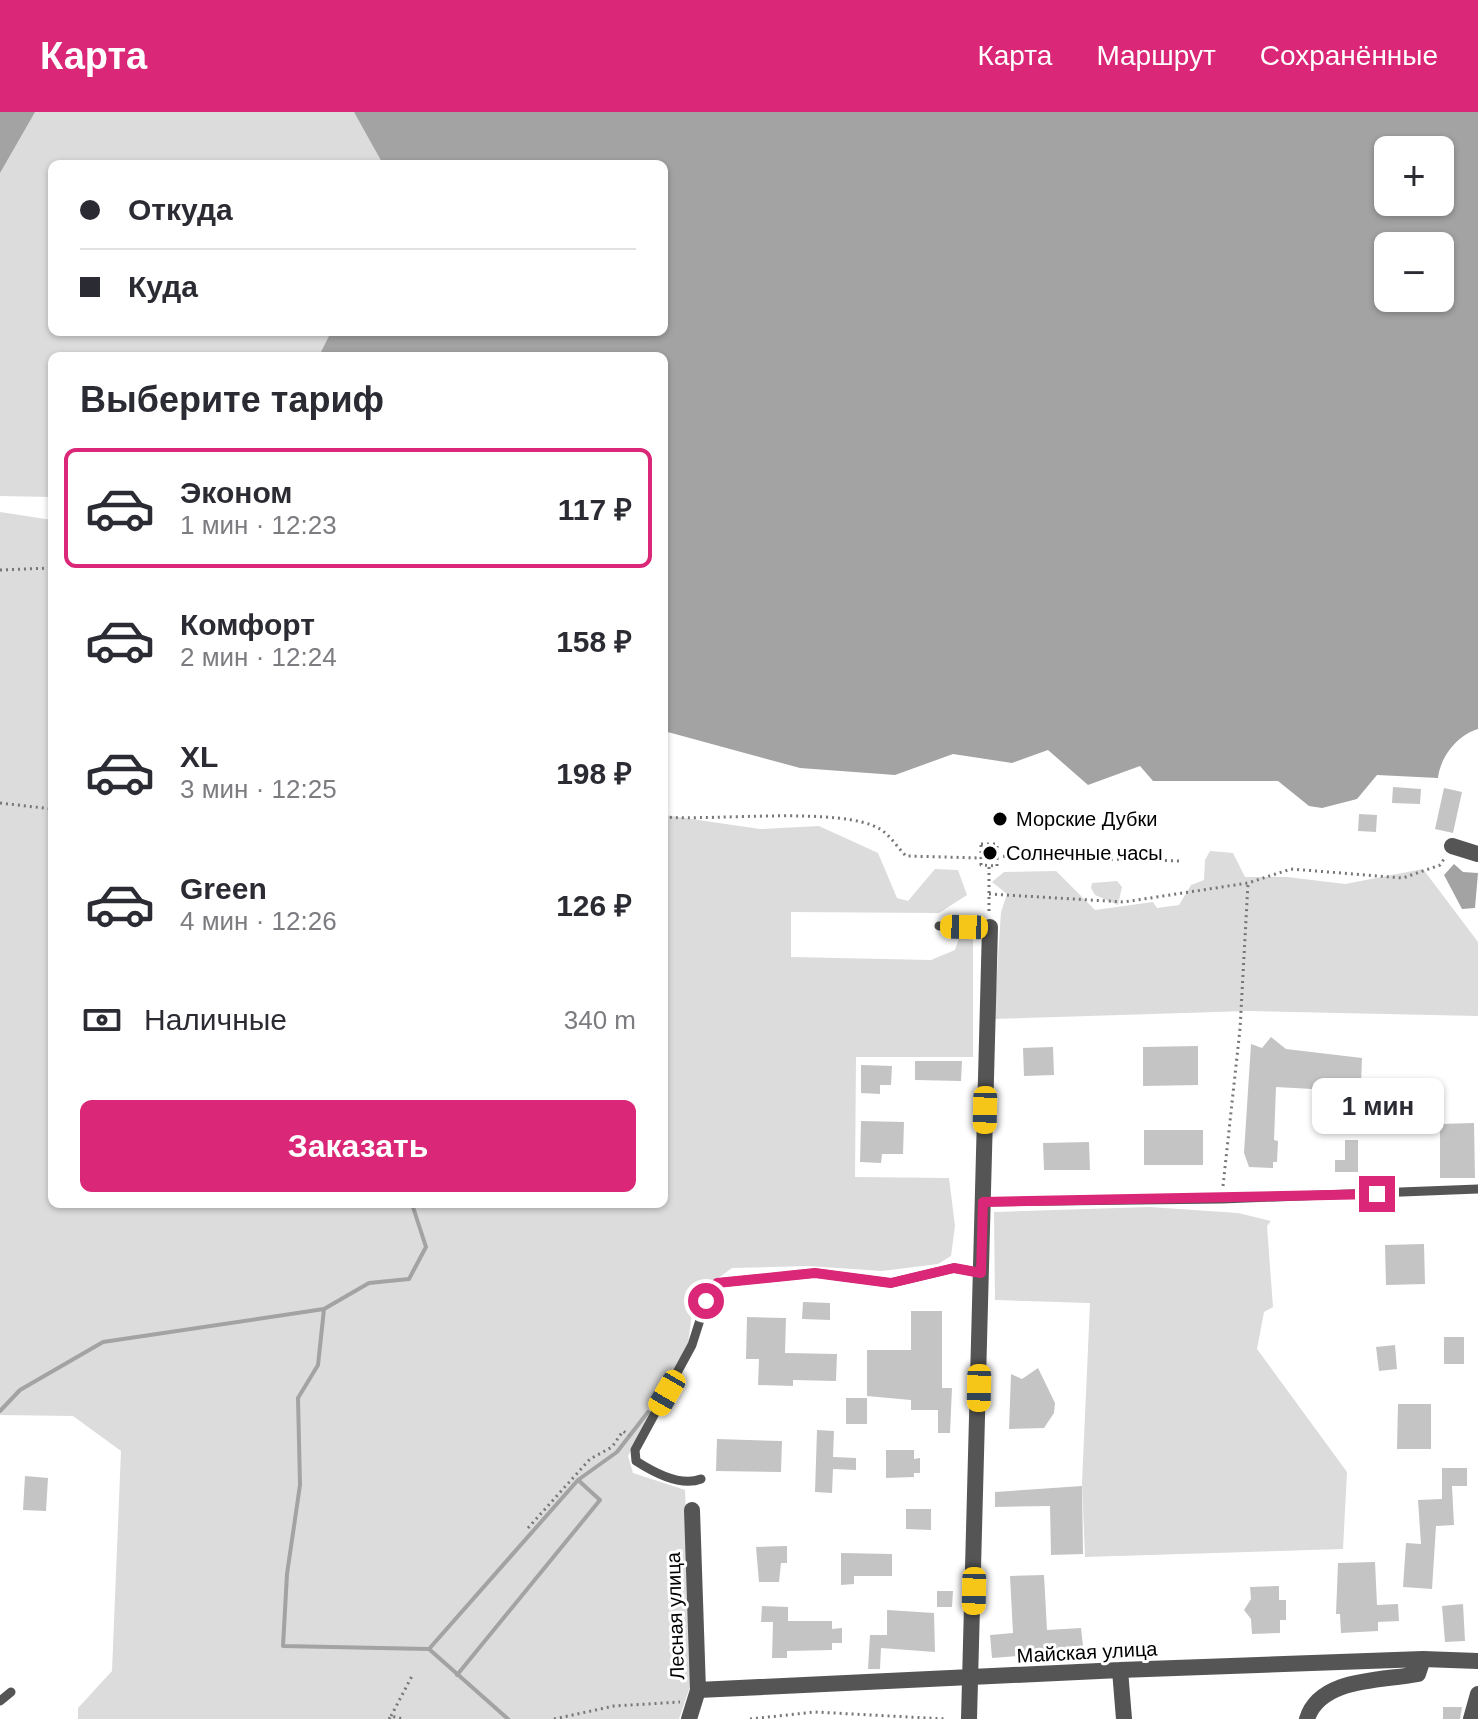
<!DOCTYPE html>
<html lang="ru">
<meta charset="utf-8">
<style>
:root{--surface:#fff;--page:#f2f2f3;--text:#2b2b33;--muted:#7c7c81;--line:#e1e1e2;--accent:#db2777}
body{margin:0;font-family:Arial,sans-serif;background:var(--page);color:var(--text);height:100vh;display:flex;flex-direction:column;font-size:30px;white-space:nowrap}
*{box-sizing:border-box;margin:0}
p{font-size:26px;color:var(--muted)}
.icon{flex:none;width:44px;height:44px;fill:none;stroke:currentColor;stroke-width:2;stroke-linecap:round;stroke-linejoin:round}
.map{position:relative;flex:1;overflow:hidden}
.details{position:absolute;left:48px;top:240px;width:620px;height:856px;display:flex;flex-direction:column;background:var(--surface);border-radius:12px;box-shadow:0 2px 6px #0004}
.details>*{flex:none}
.top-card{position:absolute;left:48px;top:48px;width:620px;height:176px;border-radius:12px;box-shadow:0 2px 6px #0004;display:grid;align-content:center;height:176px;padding:0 32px;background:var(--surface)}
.buttons{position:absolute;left:1374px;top:24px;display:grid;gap:16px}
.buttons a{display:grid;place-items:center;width:80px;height:80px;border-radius:12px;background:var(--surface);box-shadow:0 2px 6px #0004;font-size:40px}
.end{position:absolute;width:36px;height:36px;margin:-18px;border:10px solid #db2777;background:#fff;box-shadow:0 0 0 4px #fff}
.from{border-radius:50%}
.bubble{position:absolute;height:56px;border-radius:12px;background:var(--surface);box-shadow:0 2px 6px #0004;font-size:26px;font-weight:600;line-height:56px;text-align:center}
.car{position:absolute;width:24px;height:48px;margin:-24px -12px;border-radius:10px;box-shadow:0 0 6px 2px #0007;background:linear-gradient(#f5c518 24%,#345 0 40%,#f5c518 0 76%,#345 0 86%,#f5c518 0)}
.top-card b{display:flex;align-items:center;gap:28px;height:76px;font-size:30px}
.top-card b+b{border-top:2px solid var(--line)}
.top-card i{width:20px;height:20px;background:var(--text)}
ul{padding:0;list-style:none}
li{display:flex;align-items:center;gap:24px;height:120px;margin:0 16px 12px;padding:0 16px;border:4px solid transparent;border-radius:12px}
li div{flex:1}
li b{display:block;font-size:30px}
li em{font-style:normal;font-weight:600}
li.active{border-color:var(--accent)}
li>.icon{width:72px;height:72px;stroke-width:1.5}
h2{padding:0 32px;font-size:36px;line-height:96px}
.pay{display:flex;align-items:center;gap:20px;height:88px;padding:0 32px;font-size:30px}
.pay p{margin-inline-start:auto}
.action{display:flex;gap:16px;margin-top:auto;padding:16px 32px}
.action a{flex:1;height:92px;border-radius:12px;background:var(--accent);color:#fff;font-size:32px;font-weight:600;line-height:92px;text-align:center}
header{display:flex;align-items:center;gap:48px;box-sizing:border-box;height:112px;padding:0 40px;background:var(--accent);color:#fff}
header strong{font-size:38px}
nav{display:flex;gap:44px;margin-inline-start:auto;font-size:28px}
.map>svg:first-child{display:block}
.green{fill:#dcdcdc}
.water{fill:#a3a3a3;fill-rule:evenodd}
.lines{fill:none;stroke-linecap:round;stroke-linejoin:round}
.stream{stroke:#a3a3a3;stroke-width:4}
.building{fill:#c4c4c4}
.path{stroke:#777;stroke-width:3;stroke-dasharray:2 4;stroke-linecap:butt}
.lane{stroke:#555;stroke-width:9}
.street{stroke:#555;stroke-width:16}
.route{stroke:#db2777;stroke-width:10}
.poi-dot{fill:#000;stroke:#fff;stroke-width:3}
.labels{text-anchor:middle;stroke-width:6;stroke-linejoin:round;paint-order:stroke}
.poi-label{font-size:20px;fill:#000;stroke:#fff;text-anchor:start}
.street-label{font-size:20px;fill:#000;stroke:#fff}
</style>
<header>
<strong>Карта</strong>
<nav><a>Карта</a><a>Маршрут</a><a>Сохранённые</a></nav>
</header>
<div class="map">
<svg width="1478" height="1607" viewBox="0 0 1478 1607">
<rect width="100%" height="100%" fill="#fff"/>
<path class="green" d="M 0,0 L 377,0 L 401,52 L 52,52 L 52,220 L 357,220 L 343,244 L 52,244 L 52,385 L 0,384 Z
M 0,400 L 52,408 L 52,1092 L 664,1092 L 664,703 L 760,717 L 819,714 L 878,741 L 897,786 L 908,789 L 935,757 L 958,758 L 967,783 L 939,801 L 791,800 L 791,845 L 931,848 L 955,838 L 961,820 L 973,826 L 973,945 L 856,945 L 855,1065 L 949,1066 L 955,1114 L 951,1144 L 938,1152 L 882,1159 L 808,1154 L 732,1156 L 706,1175 L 693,1192 L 688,1232 L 628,1344 L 633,1361 L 685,1378 L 693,1566 L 679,1607 L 78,1607 L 78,1596 L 112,1559 L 121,1339 L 73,1304 L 0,1303 Z
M 1210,739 L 1233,741 L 1245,765 L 1287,765 L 1345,772 L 1423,757 L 1478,830 L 1478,904 L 1247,899 L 994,907 L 1001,800 L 1007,782 L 992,770 L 1004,760 L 1056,759 L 1095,798 L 1153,790 L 1157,796 L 1179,793 L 1191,773 L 1204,768 L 1205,748 Z
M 1117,769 L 1122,775 L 1118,793 L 1095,783 L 1091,776 L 1092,771 Z
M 1149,1095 L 1238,1101 L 1271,1109 L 1267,1114 L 1273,1195 L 1264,1200 L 1257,1237 L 1347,1360 L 1343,1437 L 1085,1445 L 1082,1371 L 1090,1191 L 995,1188 L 994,1100 Z"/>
<path class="water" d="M 0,0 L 35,0 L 0,61 Z
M 354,0 L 1478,0 L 1478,617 C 1457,623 1440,646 1438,666 L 1377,663 L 1357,687 L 1322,696 L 1309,694 L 1278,669 L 1153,669 L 1140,654 L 1088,673 L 1048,638 L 1012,651 L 953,642 L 895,663 L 800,656 L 664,619 L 664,244 L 319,244 L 331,220 L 664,220 L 664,52 L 383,52 ZM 1440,38 L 1440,90 L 1388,90 L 1388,38 ZM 1388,134 L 1440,134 L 1440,186 L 1388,186 Z
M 1454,752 L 1463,760 L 1478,761 L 1475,796 L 1462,797 L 1444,763 Z"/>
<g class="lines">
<path class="stream" d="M 324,1197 L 318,1253 L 298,1286 L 300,1373 L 287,1462 L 283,1534 L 429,1537 L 508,1607
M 0,1299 L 20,1278 L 103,1230 L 324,1197 L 369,1171 L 409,1167 L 426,1135 L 412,1092
M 578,1368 L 617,1340 L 648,1300
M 429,1537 L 578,1368 L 600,1388 L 457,1563"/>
</g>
<path class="building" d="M 1393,675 L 1421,677 L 1420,692 L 1392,691 Z
M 1444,676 L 1462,680 L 1453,721 L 1435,717 Z
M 1359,702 L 1377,703 L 1376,720 L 1358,719 Z
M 1271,925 L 1286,937 L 1362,946 L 1361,973 L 1315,970 L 1312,977 L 1276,975 L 1274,1028 L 1278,1029 L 1277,1050 L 1273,1050 L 1273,1056 L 1249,1055 L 1244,1041 L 1251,932 L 1262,936 Z
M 1198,934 L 1198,973 L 1143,974 L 1143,935 Z
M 1053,935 L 1054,963 L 1024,964 L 1023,936 Z
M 915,949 L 962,949 L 961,969 L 915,968 Z
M 861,953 L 892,954 L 891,973 L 880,973 L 880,982 L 861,981 Z
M 861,1009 L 904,1010 L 903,1042 L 882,1042 L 881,1051 L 860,1050 Z
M 1474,1011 L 1475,1066 L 1440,1066 L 1440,1012 Z
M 1144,1018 L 1203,1018 L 1203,1053 L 1144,1053 Z
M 1345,1028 L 1358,1028 L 1358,1060 L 1335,1060 L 1335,1048 L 1345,1048 Z
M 1089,1030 L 1090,1058 L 1044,1058 L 1043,1031 Z
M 1424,1132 L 1425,1172 L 1386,1173 L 1385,1133 Z
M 803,1190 L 830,1191 L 830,1208 L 802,1207 Z
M 911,1199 L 942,1199 L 942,1276 L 952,1276 L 950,1321 L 938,1321 L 938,1298 L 911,1298 L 911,1288 L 867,1284 L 867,1238 L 911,1238 Z
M 747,1205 L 786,1206 L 785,1241 L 837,1242 L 836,1269 L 793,1268 L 793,1274 L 758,1273 L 759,1247 L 746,1247 Z
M 1444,1225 L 1464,1225 L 1464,1252 L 1444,1252 Z
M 1395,1233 L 1397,1257 L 1379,1259 L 1376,1235 Z
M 1038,1256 L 1055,1291 L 1054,1301 L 1044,1316 L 1009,1317 L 1011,1262 L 1022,1267 Z
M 846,1286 L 867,1286 L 867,1312 L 846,1312 Z
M 1398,1292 L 1431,1292 L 1431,1337 L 1397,1337 Z
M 817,1318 L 834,1319 L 833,1345 L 856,1346 L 856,1358 L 833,1357 L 832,1381 L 815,1380 Z
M 717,1327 L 782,1329 L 781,1360 L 716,1359 Z
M 886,1338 L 914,1338 L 914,1347 L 920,1346 L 920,1361 L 914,1361 L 914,1365 L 886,1366 Z
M 1442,1356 L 1467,1356 L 1467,1374 L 1452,1374 L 1454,1413 L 1436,1414 L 1432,1477 L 1403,1475 L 1406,1431 L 1421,1432 L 1418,1388 L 1442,1387 Z
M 25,1364 L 48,1366 L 46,1399 L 23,1398 Z
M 1082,1374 L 1083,1442 L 1051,1443 L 1050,1394 L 995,1395 L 995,1380 Z
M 906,1397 L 931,1397 L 931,1418 L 906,1417 Z
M 787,1434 L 787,1451 L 781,1451 L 779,1470 L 759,1470 L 756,1435 Z
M 841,1441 L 892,1442 L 892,1464 L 854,1464 L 854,1472 L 841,1473 Z
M 1375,1450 L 1377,1493 L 1398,1492 L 1399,1509 L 1378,1510 L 1378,1519 L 1341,1521 L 1340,1502 L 1336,1502 L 1338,1451 Z
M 1044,1463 L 1047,1518 L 1081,1516 L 1083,1534 L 1069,1535 L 1069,1540 L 992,1546 L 990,1523 L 1013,1521 L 1010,1464 Z
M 1279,1474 L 1279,1488 L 1286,1488 L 1286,1508 L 1280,1508 L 1280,1521 L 1252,1522 L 1251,1507 L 1244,1498 L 1251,1487 L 1250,1475 Z
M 937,1479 L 953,1479 L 952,1495 L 937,1495 Z
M 1463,1492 L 1465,1529 L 1445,1530 L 1442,1494 Z
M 762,1494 L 788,1495 L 788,1509 L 832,1509 L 832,1517 L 842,1516 L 842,1531 L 832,1531 L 832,1538 L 787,1539 L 787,1546 L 772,1546 L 773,1510 L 761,1510 Z
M 887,1498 L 934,1501 L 935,1540 L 881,1536 L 880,1557 L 868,1557 L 870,1523 L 887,1523 Z
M 1443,1595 L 1462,1595 L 1460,1607 L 1443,1607 Z"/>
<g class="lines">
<path class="path" d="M 0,458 L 52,456
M 0,691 L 52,697
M 664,705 C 715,709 842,694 880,717 C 890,723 897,735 906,744 L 981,746
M 981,732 L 997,732 L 997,754 L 981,753 Z
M 997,744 L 1181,749
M 989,755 L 989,799
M 989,782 L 1124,790 L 1248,771 L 1291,757 L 1403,766 L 1440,753 L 1444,747
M 1223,1074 L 1240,917 L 1248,771
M 528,1416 L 590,1347 L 612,1335 L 623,1319 L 629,1323
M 391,1604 L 412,1564
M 389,1607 L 391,1604 L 403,1607
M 554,1607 L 614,1594 L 680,1590
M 750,1607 L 815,1600 L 946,1607"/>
<path class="lane" d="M 939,814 L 990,815
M 983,1090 L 1222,1087 L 1478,1077
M 701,1367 C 681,1375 653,1360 636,1349 L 635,1338 L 692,1233 L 706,1189 L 717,1171 L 815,1161 L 891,1171 L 954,1156 L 981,1161
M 0,1589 L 11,1580"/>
<path class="street" d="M 1452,734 L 1478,742
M 1120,1558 L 1124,1607
M 698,1578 L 1120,1558 L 1423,1547 L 1478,1549
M 689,1607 L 698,1578 L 692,1398
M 969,1607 L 990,815
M 1307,1607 C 1320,1565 1383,1569 1418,1562 L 1423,1547
M 1471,1607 L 1478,1582"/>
</g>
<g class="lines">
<path class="route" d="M 706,1189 L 717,1171 L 815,1161 L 891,1171 L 954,1156 L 981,1161 L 983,1090 L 1377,1082"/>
</g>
<g class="poi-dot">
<circle cx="1000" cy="707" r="8"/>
<circle cx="990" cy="741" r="8"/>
</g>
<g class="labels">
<g class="poi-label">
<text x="1016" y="714">Морские Дубки</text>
<text x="1006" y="748">Солнечные часы</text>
</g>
<g class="street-label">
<text transform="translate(675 1504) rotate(-92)" y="7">Лесная улица</text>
<text transform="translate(1087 1540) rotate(-3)" y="7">Майская улица</text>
</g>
</g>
</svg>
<div class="buttons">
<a>+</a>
<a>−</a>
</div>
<i class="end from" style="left:706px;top:1189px"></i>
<i class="end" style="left:1377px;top:1082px"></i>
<div class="bubble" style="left:1312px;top:966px;width:132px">1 мин</div>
<i class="car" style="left:964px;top:815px;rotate:271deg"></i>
<i class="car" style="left:985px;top:998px;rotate:181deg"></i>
<i class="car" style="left:979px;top:1276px;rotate:181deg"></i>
<i class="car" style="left:667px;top:1281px;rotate:210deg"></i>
<i class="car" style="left:974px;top:1479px;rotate:181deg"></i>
<div class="top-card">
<b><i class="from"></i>Откуда</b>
<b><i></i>Куда</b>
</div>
<section class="details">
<h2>Выберите тариф</h2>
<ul>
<li class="active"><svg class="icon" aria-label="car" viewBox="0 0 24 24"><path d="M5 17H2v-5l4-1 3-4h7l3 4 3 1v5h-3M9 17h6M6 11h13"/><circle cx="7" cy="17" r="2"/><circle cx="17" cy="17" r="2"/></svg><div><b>Эконом</b><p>1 мин · 12:23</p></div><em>117 ₽</em></li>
<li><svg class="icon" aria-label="car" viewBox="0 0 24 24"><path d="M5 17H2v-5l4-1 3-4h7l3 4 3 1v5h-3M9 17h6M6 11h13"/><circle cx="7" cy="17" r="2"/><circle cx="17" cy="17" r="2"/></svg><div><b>Комфорт</b><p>2 мин · 12:24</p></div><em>158 ₽</em></li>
<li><svg class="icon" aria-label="car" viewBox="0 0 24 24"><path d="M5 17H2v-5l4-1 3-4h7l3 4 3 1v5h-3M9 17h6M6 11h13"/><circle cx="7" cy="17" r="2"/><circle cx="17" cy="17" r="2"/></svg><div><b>XL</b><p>3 мин · 12:25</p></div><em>198 ₽</em></li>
<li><svg class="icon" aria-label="car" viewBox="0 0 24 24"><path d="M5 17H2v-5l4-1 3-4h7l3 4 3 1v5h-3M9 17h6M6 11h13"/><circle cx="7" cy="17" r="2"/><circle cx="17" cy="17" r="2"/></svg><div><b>Green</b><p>4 мин · 12:26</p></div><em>126 ₽</em></li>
</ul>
<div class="pay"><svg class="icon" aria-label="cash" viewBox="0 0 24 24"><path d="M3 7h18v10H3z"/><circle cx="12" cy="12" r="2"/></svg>Наличные<p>340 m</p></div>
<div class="action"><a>Заказать</a></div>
</section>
</div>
